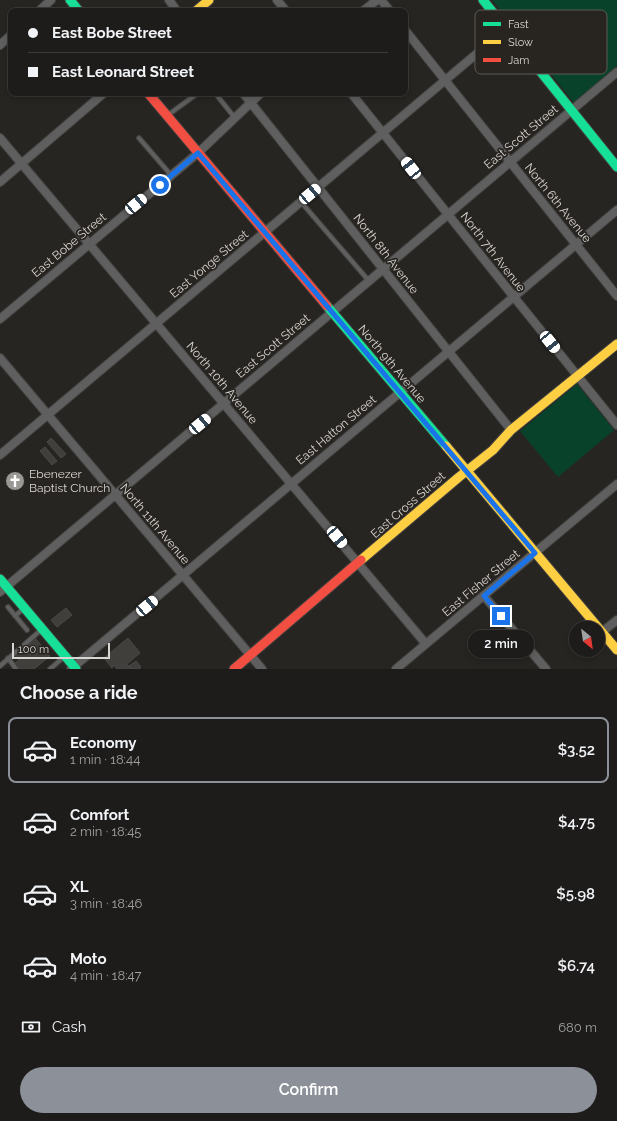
<!DOCTYPE html>
<meta charset="utf-8">
<style>
:root{--surface:#1d1c1a;--page:#2a2927;--text:#f1f3f6;--muted:#a0a1a2;--line:#3b3a39;--accent:#8c9099}
body{margin:0;font-family:Raleway,sans-serif;background:var(--page);color:var(--text);height:100vh;display:flex;flex-direction:column;font-size:15px;white-space:nowrap}
*{box-sizing:border-box;margin:0}
p{font-size:13px;color:var(--muted)}
.icon{flex:none;width:22px;height:22px;fill:none;stroke:currentColor;stroke-width:2;stroke-linecap:round;stroke-linejoin:round}
.map{position:relative;height:669px;overflow:hidden}
.side{display:flex;flex-direction:column;background:var(--surface);flex:1}
.side>*{flex:none}
.guide{position:absolute;left:8px;top:8px;width:400px;height:88px;border-radius:8px;box-shadow:0 2px 6px #0003,0 0 0 1px var(--line);display:grid;align-content:center;height:88px;padding:0 20px;background:var(--surface)}
.needle{width:26px;rotate:151deg}
.controls{position:absolute;left:569px;top:621px;display:grid;gap:8px}
.controls a{display:grid;place-items:center;width:36px;height:36px;border-radius:50%;background:var(--surface);box-shadow:0 2px 6px #0003,0 0 0 1px var(--line);font-size:20px}
.scale{position:absolute;left:12px;bottom:10px;width:98px;box-sizing:border-box;padding-left:4px;border:2px solid #d8d6d3;border-top:0;font-size:11px;line-height:14px;white-space:nowrap;color:#d8d6d3;-webkit-text-stroke:3px #282521;paint-order:stroke}
.end{position:absolute;width:18px;height:18px;margin:-9px;border:5px solid #1a73e8;background:#fff;box-shadow:0 0 0 2px #fff}
.from{border-radius:50%}
.bubble{position:absolute;height:28px;border-radius:14px;background:var(--surface);box-shadow:0 2px 6px #0003,0 0 0 1px var(--line);font-size:13px;font-weight:600;line-height:28px;text-align:center}
.car{position:absolute;width:12px;height:24px;margin:-12px -6px;border-radius:5px;box-shadow:0 0 3px 1px #0007;background:linear-gradient(#fff 24%,#345 0 40%,#fff 0 76%,#345 0 86%,#fff 0)}
.guide b{display:flex;align-items:center;gap:14px;height:38px;font-size:15px}
.guide b+b{border-top:1px solid var(--line)}
.guide i{width:10px;height:10px;background:var(--text)}
ul{padding:0;list-style:none}
li{display:flex;align-items:center;gap:12px;height:66px;margin:0 8px 6px;padding:0 12px;border:2px solid transparent;border-radius:8px}
li div{flex:1}
li b{display:block;font-size:15px}
li em{font-style:normal;font-weight:600}
li.current{border-color:var(--accent)}
li>.icon{width:36px;height:36px;stroke-width:1.5}
h2{padding:0 20px;font-size:18px;line-height:48px}
.pay{display:flex;align-items:center;gap:10px;height:44px;padding:0 20px;font-size:15px}
.pay p{margin-inline-start:auto}
.cta{display:flex;gap:8px;margin-top:auto;padding:8px 20px}
.cta a{flex:1;height:46px;border-radius:24px;background:var(--accent);color:#fff;font-size:16px;font-weight:600;line-height:46px;text-align:center}
.map>svg:first-child{display:block}
.green{fill:#09422a}
.building{fill:#403f3c;stroke:#4b4947}
.lines{fill:none;stroke-linecap:round;stroke-linejoin:round}
.lane-casing{stroke:#42413f;stroke-width:6}
.street-casing{stroke:#42413f;stroke-width:10}
.fast-casing{stroke:#42413f;stroke-width:11}
.slow-casing{stroke:#42413f;stroke-width:11}
.jam-casing{stroke:#42413f;stroke-width:11}
.lane{stroke:#5e5f5e;stroke-width:4}
.street{stroke:#5e5f5e;stroke-width:8}
.fast{stroke:#16e098;stroke-width:9}
.slow{stroke:#ffcf43;stroke-width:9}
.jam{stroke:#f24e42;stroke-width:9}
.route{stroke:#1a73e8;stroke-width:5}
.labels{text-anchor:middle;stroke-width:3.5;stroke-linejoin:round;paint-order:stroke}
.street-label{font-size:12px;fill:#d8d6d3;stroke:#282521}
.poi-label{font-size:12px;fill:#d8d6d3;stroke:#282521;text-anchor:start}
.key{fill:#282521;stroke:#5d5a56;stroke-width:1}
.key-label{font-size:11px;fill:#d8d6d3}
</style>
<div class="map">
<svg width="617" height="669" viewBox="0 0 617 669">
<rect width="100%" height="100%" fill="#272522"/>
<path class="green" d="M 492,0 L 617,0 L 617,66 L 574,103 Z
M 577,384 L 614,430 L 558,477 L 520,431 Z"/>
<path class="building" d="M 51,438 L 66,454 L 61,458 L 47,442 Z
M 45,447 L 57,461 L 52,465 L 40,451 Z
M 66,608 L 72,615 L 57,627 L 51,620 Z
M 35,638 L 50,656 L 34,669 L 18,669 L 14,664 L 19,660 L 15,655 Z
M 128,638 L 140,653 L 127,664 L 131,669 L 117,669 L 114,665 L 112,668 L 104,658 Z
M 136,661 L 141,667 L 139,669 L 132,669 L 129,666 Z"/>
<g class="lines">
<defs>
<path id="lane" d="M 215,93 L 235,118
M 168,115 L 198,93
M 139,138 L 171,175
M 301,202 L 369,281
M 8,607 L 27,630
M 15,616 L 24,608
M 8,658 L 16,669
M 0,666 L 42,629
M 50,669 L 65,656"/>
<path id="street" d="M 169,0 L 177,11
M 277,0 L 286,11
M 381,0 L 390,11
M 39,11 L 51,0
M 363,11 L 377,0
M 405,30 L 617,296
M 0,45 L 11,35
M 243,93 L 511,430
M 351,93 L 514,297 L 617,425
M 0,138 L 426,644
M 0,182 L 104,93
M 0,319 L 198,153 L 261,93
M 0,358 L 262,669
M 0,455 L 506,29
M 0,592 L 617,72
M 484,596 L 546,669
M 602,632 L 617,620
M 71,669 L 617,210
M 396,669 L 617,484"/>
<path id="fast" d="M 70,0 L 79,11
M 483,0 L 617,167
M 327,306 L 446,446
M 0,579 L 76,669"/>
<path id="slow" d="M 196,11 L 209,0
M 446,446 L 617,650
M 361,560 L 459,477 L 493,450 L 511,430 L 617,344"/>
<path id="jam" d="M 148,93 L 327,306
M 234,669 L 361,560"/>
</defs>
<use href="#lane" class="lane-casing"/>
<use href="#street" class="street-casing"/>
<use href="#fast" class="fast-casing"/>
<use href="#slow" class="slow-casing"/>
<use href="#jam" class="jam-casing"/>
<use href="#lane" class="lane"/>
<use href="#street" class="street"/>
<use href="#fast" class="fast"/>
<use href="#slow" class="slow"/>
<use href="#jam" class="jam"/>
</g>
<g class="lines">
<path class="route" d="M 160,185 L 198,153 L 535,553 L 484,596 L 501,616"/>
</g>
<defs>
<symbol id="church-disc" viewBox="-11 -11 22 22"><circle r="9.5" fill="#9a9895" stroke="#282521"/><path d="M-1.2-6h2.4v3.5h3.3v2.4h-3.3V6h-2.4V-.1h-3.3v-2.4h3.3Z" fill="#fff"/></symbol>
</defs>
<g fill-rule="evenodd">
<use href="#church-disc" x="4" y="470" width="22" height="22"/>
</g>
<g class="labels">
<g class="street-label">
<text transform="translate(521 137) rotate(-40)" y="4">East Scott Street</text>
<text transform="translate(558 203) rotate(51)" y="4">North 6th Avenue</text>
<text transform="translate(69 245) rotate(-40)" y="4">East Bobe Street</text>
<text transform="translate(493 252) rotate(52)" y="4">North 7th Avenue</text>
<text transform="translate(386 254) rotate(52)" y="4">North 8th Avenue</text>
<text transform="translate(209 264) rotate(-40)" y="4">East Yonge Street</text>
<text transform="translate(273 346) rotate(-40)" y="4">East Scott Street</text>
<text transform="translate(392 364) rotate(50)" y="4">North 9th Avenue</text>
<text transform="translate(222 383) rotate(50)" y="4">North 10th Avenue</text>
<text transform="translate(336 430) rotate(-40)" y="4">East Hatton Street</text>
<text transform="translate(408 505) rotate(-41)" y="4">East Cross Street</text>
<text transform="translate(155 524) rotate(50)" y="4">North 11th Avenue</text>
<text transform="translate(481 583) rotate(-40)" y="4">East Fisher Street</text>
</g>
<g class="poi-label">
<text x="29" y="478">Ebenezer<tspan x="29" dy="14">Baptist Church</tspan></text>
</g>
</g>
<rect x="475" y="10" width="132" height="64" rx="6" class="key"/>
<rect x="483" y="22" width="18" height="4" fill="#16e098"/>
<rect x="483" y="40" width="18" height="4" fill="#ffcf43"/>
<rect x="483" y="58" width="18" height="4" fill="#f24e42"/>
<g class="key-label">
<text x="508" y="28">Fast</text>
<text x="508" y="46">Slow</text>
<text x="508" y="64">Jam</text>
</g>
</svg>
<div class="controls">
<a><svg class="needle" viewBox="-14 -14 28 28"><path d="M0-13l5 13h-10z" fill="#e53935"/><path d="M0 13l5-13h-10z" fill="#a0a1a2"/></svg></a>
</div>
<div class="scale">100 m</div>
<i class="end from" style="left:160px;top:185px"></i>
<i class="end" style="left:501px;top:616px"></i>
<div class="bubble" style="left:468px;top:630px;width:66px">2 min</div>
<i class="car" style="left:411px;top:168px;rotate:322deg"></i>
<i class="car" style="left:310px;top:194px;rotate:50deg"></i>
<i class="car" style="left:136px;top:204px;rotate:50deg"></i>
<i class="car" style="left:550px;top:342px;rotate:141deg"></i>
<i class="car" style="left:200px;top:424px;rotate:50deg"></i>
<i class="car" style="left:337px;top:537px;rotate:140deg"></i>
<i class="car" style="left:147px;top:606px;rotate:50deg"></i>
<div class="guide">
<b><i class="from"></i>East Bobe Street</b>
<b><i></i>East Leonard Street</b>
</div>
</div>
<section class="side">
<h2>Choose a ride</h2>
<ul>
<li class="current"><svg class="icon" aria-label="car" viewBox="0 0 24 24"><path d="M5 17H2v-5l4-1 3-4h7l3 4 3 1v5h-3M9 17h6M6 11h13"/><circle cx="7" cy="17" r="2"/><circle cx="17" cy="17" r="2"/></svg><div><b>Economy</b><p>1 min · 18:44</p></div><em>$3.52</em></li>
<li><svg class="icon" aria-label="car" viewBox="0 0 24 24"><path d="M5 17H2v-5l4-1 3-4h7l3 4 3 1v5h-3M9 17h6M6 11h13"/><circle cx="7" cy="17" r="2"/><circle cx="17" cy="17" r="2"/></svg><div><b>Comfort</b><p>2 min · 18:45</p></div><em>$4.75</em></li>
<li><svg class="icon" aria-label="car" viewBox="0 0 24 24"><path d="M5 17H2v-5l4-1 3-4h7l3 4 3 1v5h-3M9 17h6M6 11h13"/><circle cx="7" cy="17" r="2"/><circle cx="17" cy="17" r="2"/></svg><div><b>XL</b><p>3 min · 18:46</p></div><em>$5.98</em></li>
<li><svg class="icon" aria-label="car" viewBox="0 0 24 24"><path d="M5 17H2v-5l4-1 3-4h7l3 4 3 1v5h-3M9 17h6M6 11h13"/><circle cx="7" cy="17" r="2"/><circle cx="17" cy="17" r="2"/></svg><div><b>Moto</b><p>4 min · 18:47</p></div><em>$6.74</em></li>
</ul>
<div class="pay"><svg class="icon" aria-label="cash" viewBox="0 0 24 24"><path d="M3 7h18v10H3z"/><circle cx="12" cy="12" r="2"/></svg>Cash<p>680 m</p></div>
<div class="cta"><a>Confirm</a></div>
</section>
